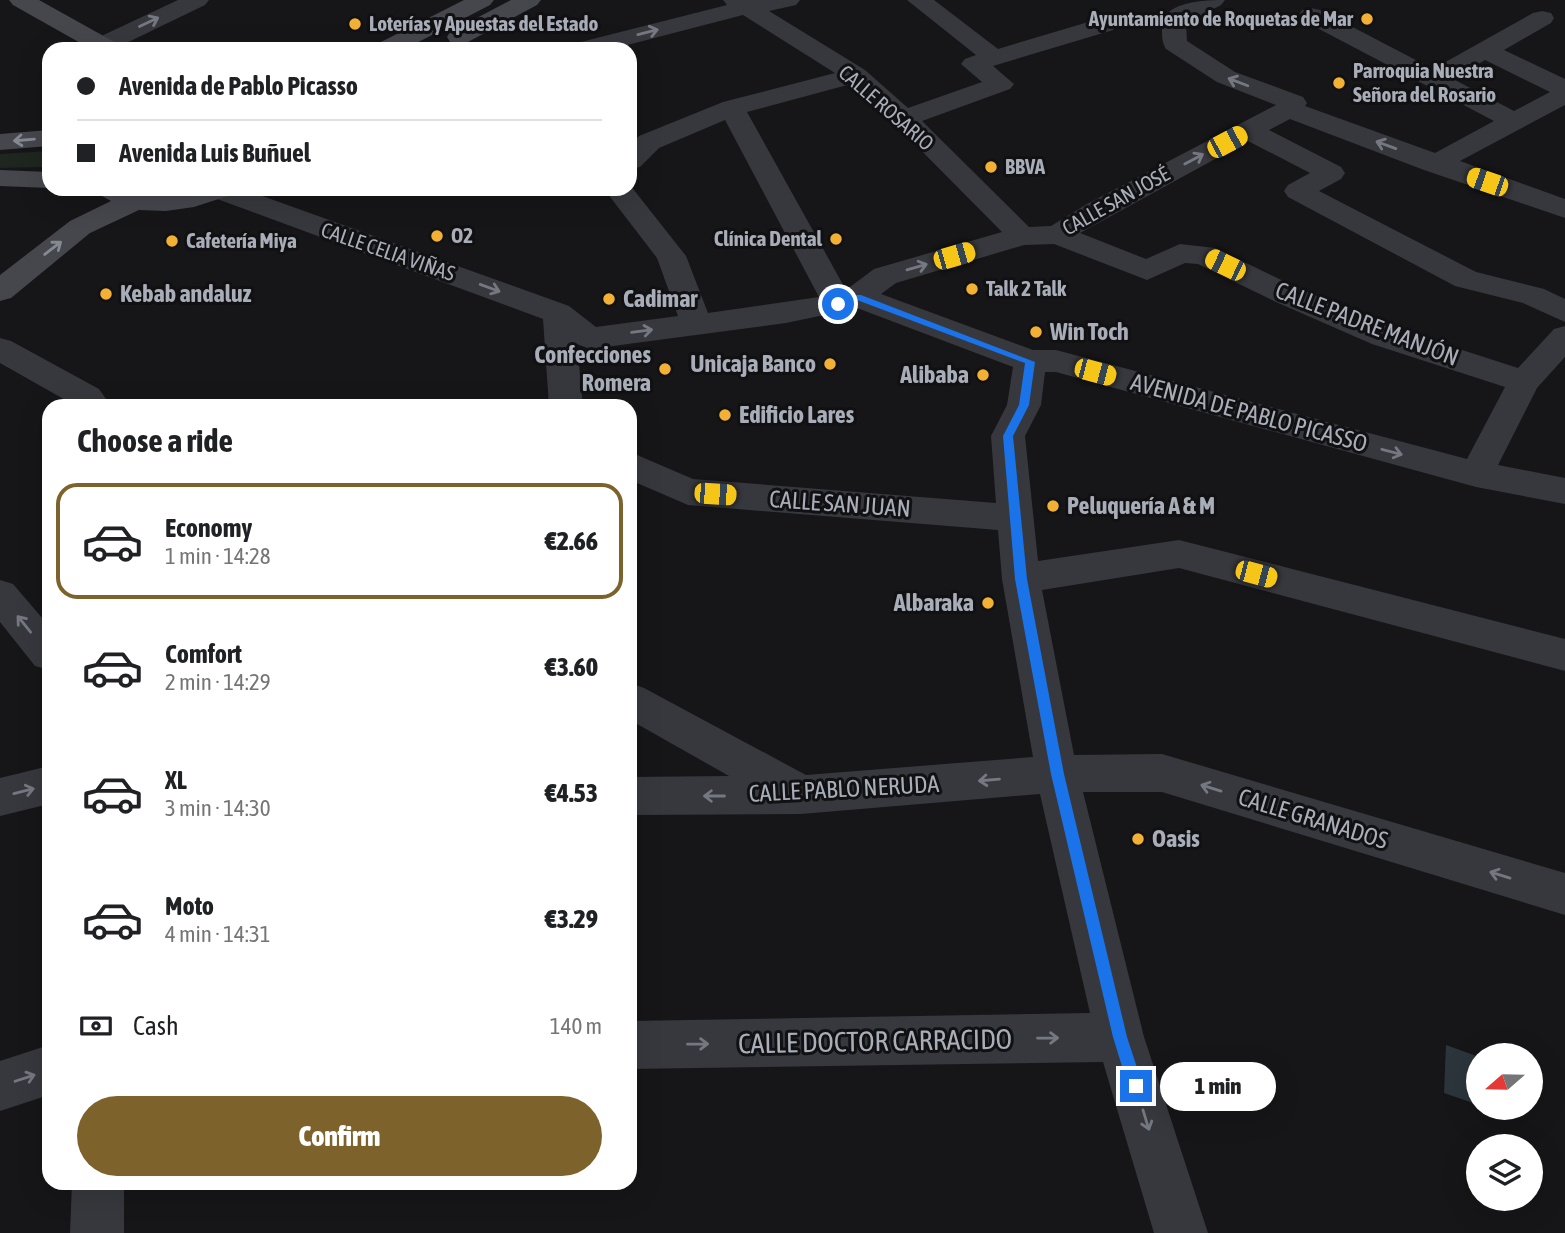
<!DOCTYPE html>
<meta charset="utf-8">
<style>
:root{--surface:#fff;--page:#f2f2f2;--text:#202124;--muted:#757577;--line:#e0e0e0;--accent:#7e622b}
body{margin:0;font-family:"Asap Condensed",sans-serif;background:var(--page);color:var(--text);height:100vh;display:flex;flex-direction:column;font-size:26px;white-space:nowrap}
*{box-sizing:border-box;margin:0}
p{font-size:23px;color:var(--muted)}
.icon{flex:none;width:38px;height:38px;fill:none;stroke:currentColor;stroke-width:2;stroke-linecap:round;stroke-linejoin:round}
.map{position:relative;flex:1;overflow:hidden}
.drawer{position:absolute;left:42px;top:399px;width:595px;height:791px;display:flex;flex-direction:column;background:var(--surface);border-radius:21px;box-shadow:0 7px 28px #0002}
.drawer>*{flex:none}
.banner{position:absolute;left:42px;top:42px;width:595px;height:154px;border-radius:21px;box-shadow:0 7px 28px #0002;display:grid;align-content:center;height:154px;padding:0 35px;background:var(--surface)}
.needle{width:46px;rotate:250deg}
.tools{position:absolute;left:1466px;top:1043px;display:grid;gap:14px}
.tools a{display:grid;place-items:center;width:77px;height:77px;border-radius:50%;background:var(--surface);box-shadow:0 7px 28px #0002;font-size:35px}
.end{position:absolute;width:32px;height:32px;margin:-16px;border:9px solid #1a73e8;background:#fff;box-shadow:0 0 0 4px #fff}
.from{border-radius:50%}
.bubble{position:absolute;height:49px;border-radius:24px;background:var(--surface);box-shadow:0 7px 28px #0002;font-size:23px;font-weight:800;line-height:49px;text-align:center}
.car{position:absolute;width:21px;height:42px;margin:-21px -10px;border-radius:9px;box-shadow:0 0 5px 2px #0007;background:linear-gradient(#f5c518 24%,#345 0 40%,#f5c518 0 76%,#345 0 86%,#f5c518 0)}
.banner b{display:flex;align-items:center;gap:24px;height:66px;font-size:26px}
.banner b+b{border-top:2px solid var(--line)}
.banner i{width:18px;height:18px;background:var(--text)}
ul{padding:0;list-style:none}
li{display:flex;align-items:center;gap:21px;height:116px;margin:0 14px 10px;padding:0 21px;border:4px solid transparent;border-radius:21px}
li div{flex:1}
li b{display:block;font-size:26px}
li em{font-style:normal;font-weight:800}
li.on{border-color:var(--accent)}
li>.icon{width:63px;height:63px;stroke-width:1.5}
h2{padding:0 35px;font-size:32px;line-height:84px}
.pay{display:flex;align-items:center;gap:18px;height:77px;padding:0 35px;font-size:26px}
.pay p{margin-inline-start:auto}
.action{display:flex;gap:14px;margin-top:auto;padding:14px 35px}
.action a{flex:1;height:80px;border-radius:42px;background:var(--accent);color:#fff;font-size:28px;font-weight:800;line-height:80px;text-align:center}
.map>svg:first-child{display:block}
.green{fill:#1e261f}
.water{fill:#2c353c}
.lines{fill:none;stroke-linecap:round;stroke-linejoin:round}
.street{fill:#37383d;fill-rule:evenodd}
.secondary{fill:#45474d;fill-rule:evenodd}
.oneway{stroke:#757881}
.oneway2{stroke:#858993}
.route{fill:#1a73e8}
.poi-dot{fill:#f2b134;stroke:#111113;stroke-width:2.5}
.labels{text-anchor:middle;stroke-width:6;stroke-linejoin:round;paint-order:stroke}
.far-poi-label{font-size:21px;font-weight:bold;fill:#a8adb8;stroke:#111113;text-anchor:start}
.far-street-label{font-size:21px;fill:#a8adb8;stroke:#111113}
.poi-label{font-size:24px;font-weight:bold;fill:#a8adb8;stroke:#111113;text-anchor:start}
.street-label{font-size:24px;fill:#a8adb8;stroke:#111113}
.near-street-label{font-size:28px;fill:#a8adb8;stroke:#111113}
</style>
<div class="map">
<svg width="1565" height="1233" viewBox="0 0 1565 1233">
<rect width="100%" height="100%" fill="#161618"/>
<path class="green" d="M 49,151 L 49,159 L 42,167 L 0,168 L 0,154 Z"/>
<path class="water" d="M 1446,1045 L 1479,1057 L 1479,1105 L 1444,1093 Z"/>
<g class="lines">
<path class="street" d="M 178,0 L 209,0 L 205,5 L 114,49 L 92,49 L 90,45 L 93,40 Z
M 723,0 L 800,0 L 796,5 L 769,11 L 865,70 L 908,108 L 982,82 L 961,64 L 965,59 L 976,55 L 907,0 L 934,0 L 998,49 L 1095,20 L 1104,18 L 1113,20 L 1116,25 L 1113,30 L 993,66 L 1014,84 L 1010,89 L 922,121 L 1029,227 L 1051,226 L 1087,204 L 1276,105 L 1217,82 L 1166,49 C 1162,43 1162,36 1162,28 C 1161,1 1206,0 1225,0 L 1221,5 L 1186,23 L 1187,41 L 1235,72 L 1303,97 L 1307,103 L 1305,106 L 1435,153 L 1494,121 L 1302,20 L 1299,15 L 1302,10 L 1311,8 L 1320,10 L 1433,69 L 1533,13 L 1542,11 L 1551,13 L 1554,18 L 1551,23 L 1504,50 L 1565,79 L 1565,105 L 1460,161 L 1565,199 L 1565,218 L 1424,170 L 1290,119 L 1269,130 L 1341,167 L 1345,173 L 1341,179 L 1319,191 L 1476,272 L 1544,289 L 1565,299 L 1565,322 L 1523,303 L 1455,286 L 1288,197 L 1284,191 L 1288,185 L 1310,173 L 1248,141 L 1080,233 L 1146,259 L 1180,244 L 1215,248 L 1298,288 L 1394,328 L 1518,368 L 1554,329 L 1565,326 L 1565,357 L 1537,388 L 1498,465 L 1565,478 L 1565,504 L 1476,487 L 1056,372 L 1045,372 L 1041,405 L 1025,436 L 1038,561 L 1179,540 L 1565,639 L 1565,671 L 1179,568 L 1042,590 L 1074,755 L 1162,754 L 1565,873 L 1565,915 L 1162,792 L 1083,792 L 1144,1037 L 1208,1233 L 1154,1233 L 1103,1062 L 630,1069 L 630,1021 L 1090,1013 L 1040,794 L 801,814 L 630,815 L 630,777 L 729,776 L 630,720 L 630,683 L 644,688 L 806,775 L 1033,757 L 1002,579 L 998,530 L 688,505 L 630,480 L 630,452 L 693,479 L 996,503 L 991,436 L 1007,405 L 1013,367 L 857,308 L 786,323 L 590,349 L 577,344 L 583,406 L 549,406 L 543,319 L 209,196 L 205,190 L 243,189 L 569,306 L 596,327 L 678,316 L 657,258 L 604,189 L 630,189 L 630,185 L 686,256 L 708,313 L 819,297 L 725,120 L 659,148 L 640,167 L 630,169 L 630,145 L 639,136 L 723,102 L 835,73 L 743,15 L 612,49 L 569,49 L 573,44 L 727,5 ZM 1485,60 L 1550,92 L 1514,111 L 1453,79 ZM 851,84 L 895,124 L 1002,232 L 874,269 L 846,290 L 747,112 ZM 1054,244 L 1147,280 L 1185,263 L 1198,264 L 1276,302 L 1372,344 L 1505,387 L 1467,459 L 1056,350 L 1033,350 L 881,294 L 896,283 L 1024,245 Z
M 0,338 L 11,341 L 99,389 L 111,406 L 76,406 L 0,363 Z
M 0,580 L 13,584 L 49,626 L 49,670 L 35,666 L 0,622 Z
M 49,766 L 49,804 L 0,816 L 0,778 Z
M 49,1045 L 49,1095 L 0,1111 L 0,1061 Z
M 72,1183 L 124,1183 L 124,1233 L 70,1233 Z"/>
<path class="secondary" d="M 9,0 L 39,0 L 118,44 L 122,49 L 91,49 L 13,5 Z
M 464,0 L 494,0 L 490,5 L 405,49 L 373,49 L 377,44 Z
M 511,0 L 541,0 L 537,5 L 468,42 L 459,44 L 450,42 L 447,37 L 450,32 Z
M 49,130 L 49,146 L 0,150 L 0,134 Z
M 0,170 L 49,172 L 49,188 L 0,186 Z
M 99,189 L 131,189 L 141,193 L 166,194 L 194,189 L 235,189 L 231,195 L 194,207 L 166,211 L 139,210 L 90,233 L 11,298 L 0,301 L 0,275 L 70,221 L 111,201 L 102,196 Z"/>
</g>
<defs><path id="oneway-shaft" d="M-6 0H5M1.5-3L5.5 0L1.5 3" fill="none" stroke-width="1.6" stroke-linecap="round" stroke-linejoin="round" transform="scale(1.75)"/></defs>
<g class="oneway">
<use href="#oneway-shaft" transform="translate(149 22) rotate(-25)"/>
<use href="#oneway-shaft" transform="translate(648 32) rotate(-14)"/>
<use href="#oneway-shaft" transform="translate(1238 82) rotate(-159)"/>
<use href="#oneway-shaft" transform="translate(1386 145) rotate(-160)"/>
<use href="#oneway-shaft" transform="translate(1194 159) rotate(-28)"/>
<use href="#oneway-shaft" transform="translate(917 267) rotate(-16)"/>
<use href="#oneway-shaft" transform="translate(490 288) rotate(20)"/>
<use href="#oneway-shaft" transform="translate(642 331) rotate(-7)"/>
<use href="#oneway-shaft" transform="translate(1392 452) rotate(15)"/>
<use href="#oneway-shaft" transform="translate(24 624) rotate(-129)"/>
<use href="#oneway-shaft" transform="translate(989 780) rotate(175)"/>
<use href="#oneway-shaft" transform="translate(1211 788) rotate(-163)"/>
<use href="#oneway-shaft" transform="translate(24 791) rotate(-14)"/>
<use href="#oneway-shaft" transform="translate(714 796) rotate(180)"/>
<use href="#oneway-shaft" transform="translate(1500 875) rotate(-163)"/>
<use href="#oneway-shaft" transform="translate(1048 1038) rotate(-1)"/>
<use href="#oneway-shaft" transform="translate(698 1044) rotate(-1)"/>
<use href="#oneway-shaft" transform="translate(25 1078) rotate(-18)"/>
<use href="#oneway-shaft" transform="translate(1146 1120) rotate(73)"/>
</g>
<g class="oneway2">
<use href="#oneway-shaft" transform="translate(24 140) rotate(175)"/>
<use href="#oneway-shaft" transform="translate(53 248) rotate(-38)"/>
</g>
<path class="route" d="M 854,295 L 861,295 L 1035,362 L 1029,405 L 1013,436 L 1027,579 L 1064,774 L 1127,1037 L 1143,1086 L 1141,1091 L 1136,1094 L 1130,1091 L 1128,1086 L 1113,1037 L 1051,774 L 1015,579 L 1003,436 L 1019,405 L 1025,363 L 857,300 L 838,307 L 833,304 Z"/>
<g class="poi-dot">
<circle cx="1367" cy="19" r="7"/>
<circle cx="355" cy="24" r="7"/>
<circle cx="1339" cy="83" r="7"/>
<circle cx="991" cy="167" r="7"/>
<circle cx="437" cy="236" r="7"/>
<circle cx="836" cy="239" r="7"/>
<circle cx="172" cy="241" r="7"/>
<circle cx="972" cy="289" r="7"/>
<circle cx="106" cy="294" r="7"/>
<circle cx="609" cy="299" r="7"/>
<circle cx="1036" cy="332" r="7"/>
<circle cx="830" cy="364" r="7"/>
<circle cx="665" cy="369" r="7"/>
<circle cx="983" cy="375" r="7"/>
<circle cx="725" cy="415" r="7"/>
<circle cx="1053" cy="506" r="7"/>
<circle cx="988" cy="603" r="7"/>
<circle cx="1138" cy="839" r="7"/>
</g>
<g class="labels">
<g class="far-poi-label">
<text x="1353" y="26" text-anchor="end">Ayuntamiento de Roquetas de Mar</text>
<text x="369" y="31">Loterías y Apuestas del Estado</text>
<text x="1353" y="78">Parroquia Nuestra<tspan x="1353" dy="24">Señora del Rosario</tspan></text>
<text x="1005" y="174">BBVA</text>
<text x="451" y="243">O2</text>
<text x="822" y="246" text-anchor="end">Clínica Dental</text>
<text x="186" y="248">Cafetería Miya</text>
<text x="986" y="296">Talk 2 Talk</text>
</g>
<g class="far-street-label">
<text transform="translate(886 108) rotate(41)" y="7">CALLE ROSARIO</text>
<text transform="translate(1116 201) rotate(-29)" y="7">CALLE SAN JOSÉ</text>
<text transform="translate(388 252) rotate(19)" y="7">CALLE CELIA VIÑAS</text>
</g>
<g class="poi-label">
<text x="120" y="302">Kebab andaluz</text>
<text x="623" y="307">Cadimar</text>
<text x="1050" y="340">Win Toch</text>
<text x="651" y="363" text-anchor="end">Confecciones<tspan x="651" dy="28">Romera</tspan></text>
<text x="816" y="372" text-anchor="end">Unicaja Banco</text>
<text x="969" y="383" text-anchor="end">Alibaba</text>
<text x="739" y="423">Edificio Lares</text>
<text x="1067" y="514">Peluquería A &amp; M</text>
<text x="974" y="611" text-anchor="end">Albaraka</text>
<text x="1152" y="847">Oasis</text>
</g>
<g class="street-label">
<text transform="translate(1367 324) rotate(21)" y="8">CALLE PADRE MANJÓN</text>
<text transform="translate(1249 413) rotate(15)" y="8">AVENIDA DE PABLO PICASSO</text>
<text transform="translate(840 504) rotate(4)" y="8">CALLE SAN JUAN</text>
<text transform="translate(844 789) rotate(-3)" y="8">CALLE PABLO NERUDA</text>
<text transform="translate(1313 819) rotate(17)" y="8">CALLE GRANADOS</text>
</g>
<g class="near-street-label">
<text transform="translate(875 1041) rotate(-1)" y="10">CALLE DOCTOR CARRACIDO</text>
</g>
</g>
</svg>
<div class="tools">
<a><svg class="needle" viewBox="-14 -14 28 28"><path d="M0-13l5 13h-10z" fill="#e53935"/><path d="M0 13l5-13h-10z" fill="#757577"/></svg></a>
<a><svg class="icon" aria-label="layers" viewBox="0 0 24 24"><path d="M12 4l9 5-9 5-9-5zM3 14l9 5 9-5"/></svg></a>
</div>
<i class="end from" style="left:838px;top:304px"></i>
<i class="end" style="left:1136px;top:1086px"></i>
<div class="bubble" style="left:1160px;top:1062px;width:116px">1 min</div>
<i class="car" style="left:1227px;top:142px;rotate:62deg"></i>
<i class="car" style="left:1487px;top:182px;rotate:289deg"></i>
<i class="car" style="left:954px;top:256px;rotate:74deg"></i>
<i class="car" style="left:1225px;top:265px;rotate:296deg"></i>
<i class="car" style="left:1095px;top:372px;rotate:105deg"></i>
<i class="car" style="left:715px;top:494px;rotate:94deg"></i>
<i class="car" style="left:1256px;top:574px;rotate:105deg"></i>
<div class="banner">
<b><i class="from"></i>Avenida de Pablo Picasso</b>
<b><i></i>Avenida Luis Buñuel</b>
</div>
<section class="drawer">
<h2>Choose a ride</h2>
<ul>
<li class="on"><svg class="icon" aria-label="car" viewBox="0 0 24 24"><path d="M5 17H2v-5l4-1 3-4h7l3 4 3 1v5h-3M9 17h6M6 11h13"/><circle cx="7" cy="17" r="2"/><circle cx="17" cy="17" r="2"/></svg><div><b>Economy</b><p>1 min · 14:28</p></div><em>€2.66</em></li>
<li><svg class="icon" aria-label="car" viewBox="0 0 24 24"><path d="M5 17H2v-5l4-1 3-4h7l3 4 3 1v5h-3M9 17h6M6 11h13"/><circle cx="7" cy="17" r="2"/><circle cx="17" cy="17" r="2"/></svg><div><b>Comfort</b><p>2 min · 14:29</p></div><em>€3.60</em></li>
<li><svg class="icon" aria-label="car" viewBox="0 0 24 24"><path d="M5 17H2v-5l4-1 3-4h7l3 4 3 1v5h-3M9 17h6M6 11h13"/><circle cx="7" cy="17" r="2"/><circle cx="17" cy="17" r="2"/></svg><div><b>XL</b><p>3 min · 14:30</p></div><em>€4.53</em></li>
<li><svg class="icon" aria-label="car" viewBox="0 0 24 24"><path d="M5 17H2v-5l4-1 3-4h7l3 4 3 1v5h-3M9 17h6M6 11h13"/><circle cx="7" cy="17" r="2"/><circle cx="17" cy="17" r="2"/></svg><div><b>Moto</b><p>4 min · 14:31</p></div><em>€3.29</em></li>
</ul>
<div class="pay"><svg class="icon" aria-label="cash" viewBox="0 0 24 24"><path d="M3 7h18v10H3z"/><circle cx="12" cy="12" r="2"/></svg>Cash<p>140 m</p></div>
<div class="action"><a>Confirm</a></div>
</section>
</div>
